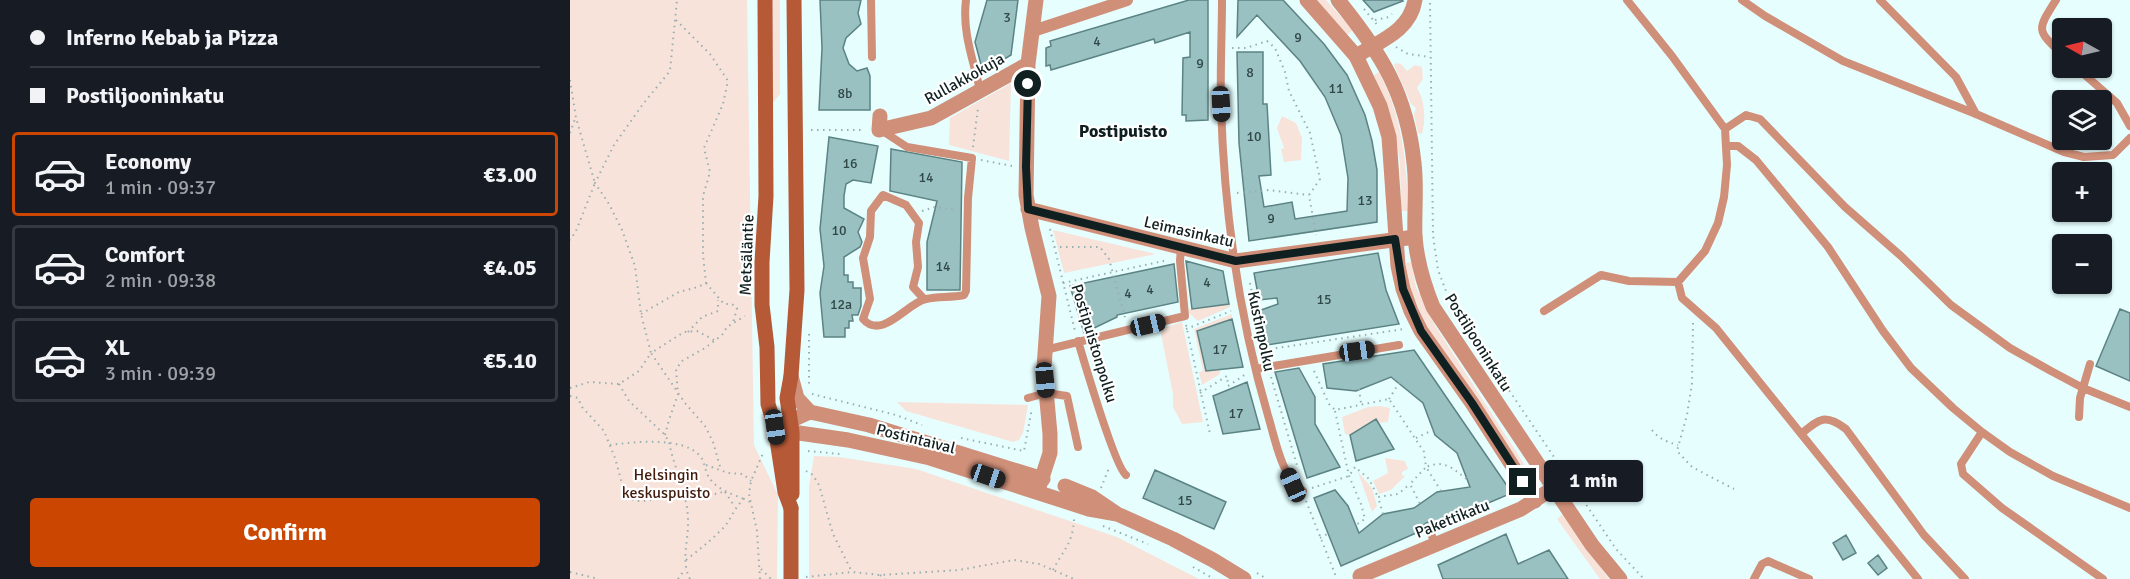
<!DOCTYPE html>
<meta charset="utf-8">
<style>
:root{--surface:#171b24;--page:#20242c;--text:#f1f3f6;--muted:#9ea1a6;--line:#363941;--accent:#cb4600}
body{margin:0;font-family:Signika,sans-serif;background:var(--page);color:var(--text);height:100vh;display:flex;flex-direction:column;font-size:22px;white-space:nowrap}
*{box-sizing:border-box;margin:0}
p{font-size:20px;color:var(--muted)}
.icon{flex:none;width:33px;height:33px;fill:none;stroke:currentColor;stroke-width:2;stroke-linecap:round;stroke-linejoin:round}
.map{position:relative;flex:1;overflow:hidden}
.drawer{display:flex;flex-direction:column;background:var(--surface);width:570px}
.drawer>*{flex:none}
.top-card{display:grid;align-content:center;height:132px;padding:0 30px;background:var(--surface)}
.needle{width:39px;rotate:278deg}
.controls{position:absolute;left:1482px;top:18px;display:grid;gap:12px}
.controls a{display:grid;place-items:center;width:60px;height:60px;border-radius:6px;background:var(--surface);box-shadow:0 2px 4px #0004;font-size:30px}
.end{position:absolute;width:27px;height:27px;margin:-14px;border:8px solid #102020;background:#fff;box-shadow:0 0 0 3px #fff}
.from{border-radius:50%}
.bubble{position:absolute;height:42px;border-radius:6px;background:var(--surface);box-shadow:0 2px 4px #0004;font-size:20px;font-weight:800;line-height:42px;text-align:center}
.car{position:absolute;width:18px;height:36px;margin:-18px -9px;border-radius:8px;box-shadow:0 0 4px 2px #0007;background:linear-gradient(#222 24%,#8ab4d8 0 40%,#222 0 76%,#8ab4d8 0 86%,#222 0)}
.top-card b{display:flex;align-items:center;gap:21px;height:57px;font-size:22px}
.top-card b+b{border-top:2px solid var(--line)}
.top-card i{width:15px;height:15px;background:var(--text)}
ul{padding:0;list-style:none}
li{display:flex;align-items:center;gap:18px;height:84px;margin:0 12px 9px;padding:0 18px;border:3px solid var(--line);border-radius:6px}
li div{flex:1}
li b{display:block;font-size:22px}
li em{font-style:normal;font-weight:800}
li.on{border-color:var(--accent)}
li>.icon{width:54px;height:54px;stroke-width:1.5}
.button{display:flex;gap:12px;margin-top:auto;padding:12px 30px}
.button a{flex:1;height:69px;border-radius:6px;background:var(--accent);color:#fff;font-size:24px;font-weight:800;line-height:69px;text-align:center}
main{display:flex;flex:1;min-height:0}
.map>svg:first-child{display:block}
.green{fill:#f8e3db}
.building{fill:#99c1c1;stroke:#5c8383;stroke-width:1.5}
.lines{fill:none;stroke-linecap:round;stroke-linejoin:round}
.path{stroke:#99aeae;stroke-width:2;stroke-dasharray:1.5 4.5;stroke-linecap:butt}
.service{stroke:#cf8f78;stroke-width:8}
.pedestrian{stroke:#cf8f78;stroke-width:12}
.minor{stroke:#cf8f78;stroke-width:15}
.tertiary{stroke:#cf8f78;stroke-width:15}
.secondary{stroke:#b55937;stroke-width:15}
.secondary-bridge{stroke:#b55937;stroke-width:15}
.route{stroke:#102020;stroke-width:8}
.labels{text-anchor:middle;stroke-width:4.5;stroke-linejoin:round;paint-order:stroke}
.number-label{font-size:14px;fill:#324848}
.street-label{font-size:16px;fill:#102020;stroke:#fff}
.park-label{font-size:16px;fill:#431c0e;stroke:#fff}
.neighbourhood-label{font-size:18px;font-weight:bold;fill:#102020;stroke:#fff}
</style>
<main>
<section class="drawer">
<div class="top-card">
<b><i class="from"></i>Inferno Kebab ja Pizza</b>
<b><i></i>Postiljooninkatu</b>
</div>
<ul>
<li class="on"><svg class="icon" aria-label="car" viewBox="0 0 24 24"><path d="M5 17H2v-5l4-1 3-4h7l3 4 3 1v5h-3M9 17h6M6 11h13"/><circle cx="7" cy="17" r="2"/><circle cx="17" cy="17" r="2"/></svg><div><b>Economy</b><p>1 min · 09:37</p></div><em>€3.00</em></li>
<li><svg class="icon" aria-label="car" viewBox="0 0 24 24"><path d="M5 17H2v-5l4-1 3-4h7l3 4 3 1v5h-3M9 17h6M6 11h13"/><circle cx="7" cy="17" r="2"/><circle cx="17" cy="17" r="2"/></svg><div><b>Comfort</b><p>2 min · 09:38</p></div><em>€4.05</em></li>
<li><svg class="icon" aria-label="car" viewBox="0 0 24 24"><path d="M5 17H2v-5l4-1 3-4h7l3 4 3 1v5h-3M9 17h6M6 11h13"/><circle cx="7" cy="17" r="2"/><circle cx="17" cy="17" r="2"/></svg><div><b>XL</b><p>3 min · 09:39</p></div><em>€5.10</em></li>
</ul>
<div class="button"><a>Confirm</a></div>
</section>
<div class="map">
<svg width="1560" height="579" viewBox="0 0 1560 579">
<rect width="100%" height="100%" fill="#e6fefe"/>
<path class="green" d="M 0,0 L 177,0 L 184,445 L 208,495 L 207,579 L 0,579 Z
M 202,0 L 210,0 L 210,94 L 203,103 Z
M 745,0 L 756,0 L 783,30 L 777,35 Z
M 826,63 L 831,64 L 837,71 L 845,65 L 852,67 L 853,79 L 847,88 C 855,100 856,120 852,134 L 848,133 L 844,115 L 846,108 L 841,104 L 824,65 Z
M 809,72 C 832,116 837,162 838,211 L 831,211 L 830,163 L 826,142 L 804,75 Z
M 441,83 L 439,161 L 379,145 L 380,118 Z
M 712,116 L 726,123 L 732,138 L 731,160 L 714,162 L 711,149 L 714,148 L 707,128 Z
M 483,230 L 586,254 L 494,273 Z
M 841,262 L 846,287 L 866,327 L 958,470 L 956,472 L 857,327 L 839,287 L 834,263 Z
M 660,304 L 660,307 L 628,321 L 619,313 L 618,309 Z
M 662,314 L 662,319 L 627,331 L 650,369 L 650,374 L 632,385 L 629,372 L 633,371 L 624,329 Z
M 612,322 L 633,422 L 612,424 L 603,407 L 603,394 L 590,329 Z
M 327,402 L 458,405 L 453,433 L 449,440 L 443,442 L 336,411 Z
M 810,406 L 820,408 L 818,422 L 808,423 L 806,420 L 780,435 L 775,434 L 772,417 L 798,407 Z
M 244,456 L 269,457 L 346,469 L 547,537 L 629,579 L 239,579 L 239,486 Z
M 815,458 L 835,461 L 838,469 L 832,472 L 832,475 L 835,476 L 821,490 L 809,494 L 803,481 L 818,473 Z
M 788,472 L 802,488 L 807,506 L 802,512 Z
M 993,514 L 1039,579 L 1030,579 L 987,519 Z"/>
<path class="building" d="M 250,0 L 291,0 L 288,13 L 291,24 L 276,38 L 273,48 L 279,64 L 287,71 L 297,68 L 300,76 L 300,110 L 249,110 L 252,48 Z
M 417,0 L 448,0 L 441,55 L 413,72 L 405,42 Z
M 619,0 L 638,0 L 638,120 L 616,121 L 616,115 L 612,115 L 613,58 L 620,57 L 620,32 L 585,43 L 584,39 L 481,70 L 480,65 L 476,66 L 476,48 L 481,46 L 480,41 Z
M 668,0 L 713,0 L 754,44 L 777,75 L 795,115 L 802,141 L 807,170 L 807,222 L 679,241 L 669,143 L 667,52 L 693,52 L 693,104 L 697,104 L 701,175 L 689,176 L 694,207 L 722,202 L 725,219 L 777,211 L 778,178 L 771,135 L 755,97 L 730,61 L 687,15 L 667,37 Z
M 793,0 L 832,0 L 833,1 L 804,12 Z
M 259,137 L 308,146 L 301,183 L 283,180 L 276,184 L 274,196 L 274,208 L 294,219 L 288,232 L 292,242 L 290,247 L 274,257 L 274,275 L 278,275 L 278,282 L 283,282 L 283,288 L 291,288 L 291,306 L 288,315 L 282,315 L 283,321 L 279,321 L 279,328 L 275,328 L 275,337 L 254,337 L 250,293 L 254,266 L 250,229 Z
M 321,149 L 392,162 L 390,290 L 357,290 L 357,242 L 367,201 L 320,191 Z
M 808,253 L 816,290 L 829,324 L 697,345 L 691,310 L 708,304 L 707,298 L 689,300 L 684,273 Z
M 616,261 L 653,271 L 659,304 L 622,309 Z
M 604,264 L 608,302 L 547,315 L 547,317 L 514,333 L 500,286 Z
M 1550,309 L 1560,313 L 1560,381 L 1526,366 Z
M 662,319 L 673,367 L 636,371 L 627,331 Z
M 844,350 L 942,493 L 864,526 L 861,522 L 856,523 L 853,526 L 853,530 L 771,566 L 744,498 L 765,490 L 778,506 L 789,533 L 813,514 L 844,508 L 867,492 L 900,487 L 887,453 L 865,435 L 853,403 L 821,377 L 786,391 L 757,388 L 753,364 Z
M 729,368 L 745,397 L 745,424 L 770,467 L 737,478 L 705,372 Z
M 677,382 L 690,429 L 653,434 L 643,396 Z
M 806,419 L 824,449 L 786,461 L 780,435 Z
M 585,470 L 656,502 L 644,529 L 573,498 Z
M 936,534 L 948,564 L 979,550 L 998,579 L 873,579 L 868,565 Z
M 1276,535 L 1286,553 L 1273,560 L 1263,543 Z
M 1308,555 L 1317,568 L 1308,575 L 1298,563 Z"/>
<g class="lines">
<path class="path" d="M 860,3 L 863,235 L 868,270 L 879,299 L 887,313 L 1046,549 L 1074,579
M 794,9 L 809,27
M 805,20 L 819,17 L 822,14
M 826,47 L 838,54 L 860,57
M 662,48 L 676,48 L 697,41 L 705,48 L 715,72 L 719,91 L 740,133 L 750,179 L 739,195 L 746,235
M 0,80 L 6,118 L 25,183 L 6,231 L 0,240
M 241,130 L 295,130
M 0,133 L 5,119
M 403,147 L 408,108
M 411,160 L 442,166 L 442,164
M 667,193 L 699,190 L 739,195
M 352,211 L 365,207 L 387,210
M 480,229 L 505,331
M 484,247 L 530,247 L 539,259 L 556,321
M 136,283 L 154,304 L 162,304 L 167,308 L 163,323
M 493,283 L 598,260
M 680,283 L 695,357
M 71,314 L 109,292 L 128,287 L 136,283 L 133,255 L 133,196 L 140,172 L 134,148 L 153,104 L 158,81 L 140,54 L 105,19
M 1123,323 L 1122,383 L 1117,415 L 1107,451 L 1122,467 L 1164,489
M 616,325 L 640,434
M 616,329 L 661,311
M 118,332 L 132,317 L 148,311 L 148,300
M 239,334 L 239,388
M 144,340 L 127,331 L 114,332 L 81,353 L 115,403 L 135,426 L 143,442 L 151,470
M 694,350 L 834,329
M 744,371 L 759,404 L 765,410 L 819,399 L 854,452 L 856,467 L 840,484 L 850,504
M 701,377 L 728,469
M 49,384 L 59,401 L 95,435 L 99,442 C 104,469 119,496 118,524 C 118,542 111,562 120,579
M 0,388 L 19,382 L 49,384 L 69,371 L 81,353 L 71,314 L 65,266 L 52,230 L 39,204 L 25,183 L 44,145 L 73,104 L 100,71 L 107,0
M 789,389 L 791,403
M 630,393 L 657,376 L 658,386 L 676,374
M 242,394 L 326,415 L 352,425
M 0,396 L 8,398 L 12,407 L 34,431 L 45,458 L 54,491 L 64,501 C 83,502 102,495 122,492 C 136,491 137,498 155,491
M 819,399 L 829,383
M 765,411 L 779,476 L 791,504 L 795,519 L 786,525
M 1082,430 C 1089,439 1097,442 1108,445
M 95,435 L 99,420 L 108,394 L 106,369 L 112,361 L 135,348 L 152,335 L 157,327 L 175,316
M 391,438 L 454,451 L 462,408
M 846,438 L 863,430
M 40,445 C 63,442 113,436 130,456 C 135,462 134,467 137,473 C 142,488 162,494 174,499
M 238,451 L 270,454
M 136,465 L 158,473 L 173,474 L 181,481
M 236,471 L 243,475 L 249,485 L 263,534 L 282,572
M 531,488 L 539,468
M 742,488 L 779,476 L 785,467 L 799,479 L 808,497
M 871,491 L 856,467 C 875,459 883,469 898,480
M 155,492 L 165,507
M 736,501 L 767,579
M 813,514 L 808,497 L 828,494 L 840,484
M 533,526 L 578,544
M 750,538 L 757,534
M 116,560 C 130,549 143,539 155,526 C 162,517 165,507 174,499 L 180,502
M 623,567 L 644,579
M 191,569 L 201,579
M 483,570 C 493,550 503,544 504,519
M 0,572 L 29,579
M 687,573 L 697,579
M 310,575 L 315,579
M 236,577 L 282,572 L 310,575 L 389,570 L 444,560 L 469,564 L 504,579
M 108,579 L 115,569
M 190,579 L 187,531 L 179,494 L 181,481 L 194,451"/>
<path class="service" d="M 301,0 L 302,57
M 396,0 C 392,32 403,59 410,90
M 652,0 C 652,35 650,70 651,105 C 654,210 669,318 699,419 C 706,443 712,477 733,491
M 1172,0 L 1195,16 L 1273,61 L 1406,114 L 1494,152 L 1514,157 L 1543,155 L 1560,138
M 1310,0 L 1386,77 L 1406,114
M 1486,0 C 1467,30 1466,30 1492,54
M 1507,68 L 1547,103 L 1560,126
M 1155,129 L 1176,115 L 1190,119 L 1275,207 L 1331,256 L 1381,305 L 1440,348 L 1481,371 L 1513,388 L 1560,407
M 311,130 L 337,147 L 402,158 L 398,198 L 396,291 L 394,295 C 381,298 369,296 356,299 C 338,302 312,341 293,319 L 300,299 L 293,258 L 300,237 L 301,211 L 313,195 L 336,205 L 349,223 L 346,242 L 348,267 L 343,287 L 354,299
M 1157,146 L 1168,146 L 1186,160 L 1258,247 L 1313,331 L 1341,368 L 1383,408 L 1412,432 L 1440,452 L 1483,476 L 1560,508
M 1108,282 L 1112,298 L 1146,328 L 1348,579
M 974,311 L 1031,275 L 1059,281 L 1108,282 L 1135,251 L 1148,223 L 1154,197 L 1157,165 L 1155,129 L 1102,56 L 1057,0
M 508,341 C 514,361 545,467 556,475
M 475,350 L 615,316 L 610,261 L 611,248
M 686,369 L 829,345
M 458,398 L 476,393 L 497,396 L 508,447
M 1509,417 L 1510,398 L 1520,364
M 1412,432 L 1391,464 L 1393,474 L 1432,508 L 1533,579
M 1231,434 C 1249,419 1255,413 1276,429 L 1354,535 L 1395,579
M 859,528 L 865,544
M 1184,579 L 1192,564 L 1198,561 L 1239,579"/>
<path class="pedestrian" d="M 463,31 L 557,0"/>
<path class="minor" d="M 466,0 L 458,64 L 456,195 L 462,228 L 479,296 L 474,368 L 480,434 L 480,453 L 468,490
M 786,56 C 810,41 840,31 845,0
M 310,116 L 309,130 L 361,118 L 458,64
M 458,209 L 666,261 L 845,237
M 790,576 L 951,509 L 985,487"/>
<path class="tertiary" d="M 737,0 L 786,56 L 810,106 L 819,137 L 828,266 L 833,289 L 841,311 L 851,331 L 902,403 L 965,501
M 768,0 C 811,53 837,94 844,163 C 847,187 844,212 845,237 C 847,261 854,285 863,307 L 1022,545 L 1050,579
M 221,376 L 227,398 L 240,412
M 211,425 L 240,412 L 299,425 L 473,479
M 205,427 L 222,432 L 278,440 L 360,458 L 519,509 L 547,514
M 495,486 L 522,497 L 547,514 L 603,539 L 643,560 L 674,579"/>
<path class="secondary" d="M 195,0 L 196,196 L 192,262 L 192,305 L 197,347 L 198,404 L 205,427 L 215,492 L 221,508
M 222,494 L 222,432 L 217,398 L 221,376 L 227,290 L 224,0"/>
<path class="secondary-bridge" d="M 221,508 L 221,579"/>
</g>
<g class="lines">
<path class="route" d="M 458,84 L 456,167 L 458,209 L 666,261 L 825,239 L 833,289 L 851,331 L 902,403 L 953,482"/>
</g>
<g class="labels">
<g class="number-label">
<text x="437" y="22">3</text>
<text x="728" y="42">9</text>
<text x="527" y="46">4</text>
<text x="630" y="68">9</text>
<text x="680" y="77">8</text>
<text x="766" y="93">11</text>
<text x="275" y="98">8b</text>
<text x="684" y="141">10</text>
<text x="280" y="168">16</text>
<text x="356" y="182">14</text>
<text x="795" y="205">13</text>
<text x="701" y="223">9</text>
<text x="269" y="235">10</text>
<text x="373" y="271">14</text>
<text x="637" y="287">4</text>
<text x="580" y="294">4</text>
<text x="558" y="298">4</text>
<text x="754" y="304">15</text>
<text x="271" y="309">12a</text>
<text x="650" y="354">17</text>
<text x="666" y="418">17</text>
<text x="615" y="505">15</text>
</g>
<g class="street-label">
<text transform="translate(394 78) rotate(-29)" y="6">Rullakkokuja</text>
<text transform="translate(619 231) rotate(13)" y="6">Leimasinkatu</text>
<text transform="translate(176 255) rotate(-88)" y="6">Metsäläntie</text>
<text transform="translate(692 331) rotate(78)" y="6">Kustinpolku</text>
<text transform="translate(909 342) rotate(58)" y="6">Postiljooninkatu</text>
<text transform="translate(525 343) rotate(73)" y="6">Postipuistonpolku</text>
<text transform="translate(346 438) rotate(14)" y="6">Postintaival</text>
<text transform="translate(882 518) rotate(-22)" y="6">Pakettikatu</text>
</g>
<g class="park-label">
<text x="96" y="480">Helsingin<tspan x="96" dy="18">keskuspuisto</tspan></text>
</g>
<g class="neighbourhood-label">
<text x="553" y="137">Postipuisto</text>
</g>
</g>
</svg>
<div class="controls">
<a><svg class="needle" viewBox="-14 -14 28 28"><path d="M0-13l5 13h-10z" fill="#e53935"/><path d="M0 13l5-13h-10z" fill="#9ea1a6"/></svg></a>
<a><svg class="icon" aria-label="layers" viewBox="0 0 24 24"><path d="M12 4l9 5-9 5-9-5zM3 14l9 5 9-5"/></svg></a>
<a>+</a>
<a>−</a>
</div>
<i class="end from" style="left:458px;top:84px"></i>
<i class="end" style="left:953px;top:482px"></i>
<div class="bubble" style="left:974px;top:460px;width:99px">1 min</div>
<i class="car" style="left:651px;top:104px;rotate:177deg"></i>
<i class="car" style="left:578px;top:325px;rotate:77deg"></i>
<i class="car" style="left:787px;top:351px;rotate:82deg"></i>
<i class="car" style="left:475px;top:380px;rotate:175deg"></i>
<i class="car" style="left:205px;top:427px;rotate:172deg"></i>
<i class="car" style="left:418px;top:476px;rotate:109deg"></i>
<i class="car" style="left:723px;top:485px;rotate:336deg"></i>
</div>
</main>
